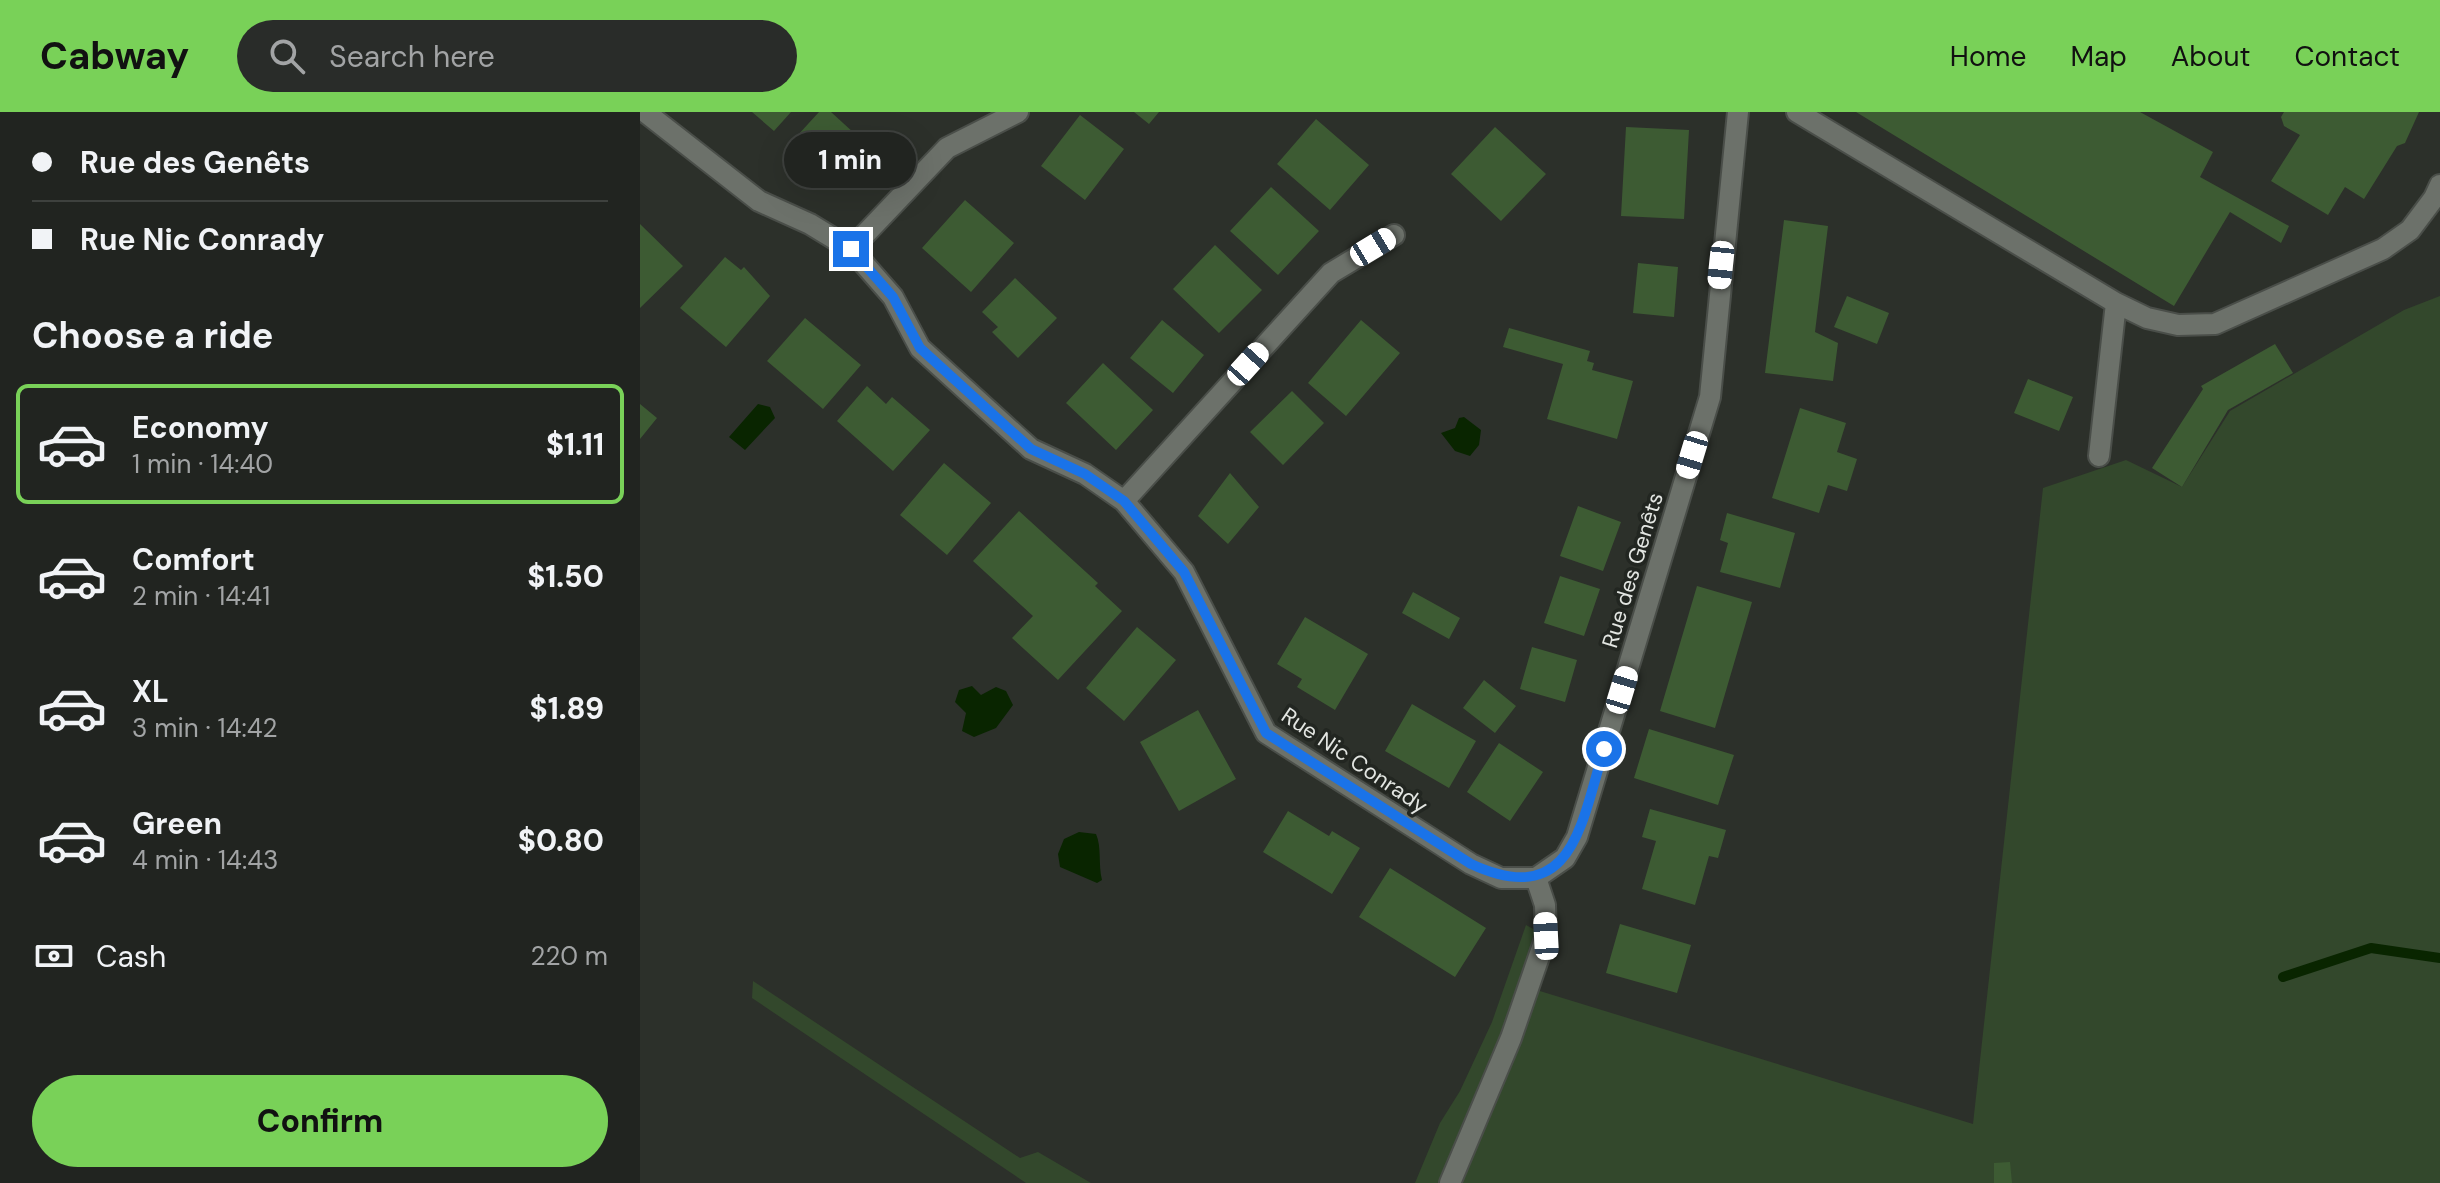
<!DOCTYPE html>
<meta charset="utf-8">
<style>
:root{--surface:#212420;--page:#292c29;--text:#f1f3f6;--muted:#a2a4a5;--line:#3e413e;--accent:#79d158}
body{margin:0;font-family:"DM Sans",sans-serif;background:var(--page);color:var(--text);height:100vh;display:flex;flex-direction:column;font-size:30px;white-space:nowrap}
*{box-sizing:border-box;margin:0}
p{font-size:26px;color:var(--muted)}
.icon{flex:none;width:44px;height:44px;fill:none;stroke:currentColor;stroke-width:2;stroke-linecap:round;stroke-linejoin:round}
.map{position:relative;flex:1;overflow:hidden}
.side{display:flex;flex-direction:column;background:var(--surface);width:640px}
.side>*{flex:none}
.hud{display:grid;align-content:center;height:176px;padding:0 32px;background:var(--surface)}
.end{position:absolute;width:36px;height:36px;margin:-18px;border:10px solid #1a73e8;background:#fff;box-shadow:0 0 0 4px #fff}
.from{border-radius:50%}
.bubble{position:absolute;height:56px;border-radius:28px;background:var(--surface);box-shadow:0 8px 32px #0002,0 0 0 2px var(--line);font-size:26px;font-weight:800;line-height:56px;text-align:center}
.car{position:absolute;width:24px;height:48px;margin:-24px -12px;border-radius:10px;box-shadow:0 0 6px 2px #0007;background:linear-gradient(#fff 24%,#345 0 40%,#fff 0 76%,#345 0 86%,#fff 0)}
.hud b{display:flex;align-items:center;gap:28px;height:76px;font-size:30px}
.hud b+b{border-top:2px solid var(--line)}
.hud i{width:20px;height:20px;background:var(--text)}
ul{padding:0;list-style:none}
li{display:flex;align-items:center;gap:24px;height:120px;margin:0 16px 12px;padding:0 16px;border:4px solid transparent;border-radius:12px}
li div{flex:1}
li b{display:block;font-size:30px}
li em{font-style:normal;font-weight:800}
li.current{border-color:var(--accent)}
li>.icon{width:72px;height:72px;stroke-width:1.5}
h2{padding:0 32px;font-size:36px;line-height:96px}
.pay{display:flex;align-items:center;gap:20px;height:88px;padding:0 32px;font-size:30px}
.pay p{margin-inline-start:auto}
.action{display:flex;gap:16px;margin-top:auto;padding:16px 32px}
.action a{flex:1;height:92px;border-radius:48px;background:var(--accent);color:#111;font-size:32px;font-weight:800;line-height:92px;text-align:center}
header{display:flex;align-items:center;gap:48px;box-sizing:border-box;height:112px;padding:0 40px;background:var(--accent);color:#111}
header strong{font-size:38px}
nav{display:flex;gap:44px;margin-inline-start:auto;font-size:28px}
.search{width:560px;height:72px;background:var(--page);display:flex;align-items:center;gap:20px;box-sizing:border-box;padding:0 28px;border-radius:44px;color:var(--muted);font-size:30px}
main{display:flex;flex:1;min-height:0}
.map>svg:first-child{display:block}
.green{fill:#33482c}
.water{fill:#092500}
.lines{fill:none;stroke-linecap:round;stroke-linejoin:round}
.stream{stroke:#092500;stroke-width:10}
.building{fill:#3d5b33}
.minor-casing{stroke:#4a4e49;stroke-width:24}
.minor{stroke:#6c716a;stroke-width:20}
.route{stroke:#1a73e8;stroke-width:10}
.labels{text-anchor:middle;stroke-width:7;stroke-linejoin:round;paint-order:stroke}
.street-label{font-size:22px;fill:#e3e6e2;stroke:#222621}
</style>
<header>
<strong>Cabway</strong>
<div class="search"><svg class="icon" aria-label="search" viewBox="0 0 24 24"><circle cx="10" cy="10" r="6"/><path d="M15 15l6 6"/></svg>Search here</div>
<nav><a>Home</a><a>Map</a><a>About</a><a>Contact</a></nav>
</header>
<main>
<section class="side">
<div class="hud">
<b><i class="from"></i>Rue des Genêts</b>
<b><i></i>Rue Nic Conrady</b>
</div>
<h2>Choose a ride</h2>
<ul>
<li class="current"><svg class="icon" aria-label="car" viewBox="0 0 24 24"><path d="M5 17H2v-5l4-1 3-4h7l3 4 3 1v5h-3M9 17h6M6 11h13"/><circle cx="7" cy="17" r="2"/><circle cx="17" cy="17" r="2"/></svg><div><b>Economy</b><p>1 min · 14:40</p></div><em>$1.11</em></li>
<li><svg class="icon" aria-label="car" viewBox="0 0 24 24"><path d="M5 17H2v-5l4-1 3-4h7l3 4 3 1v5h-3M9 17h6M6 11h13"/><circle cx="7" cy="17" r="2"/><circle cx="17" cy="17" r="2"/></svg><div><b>Comfort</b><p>2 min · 14:41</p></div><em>$1.50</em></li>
<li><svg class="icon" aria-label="car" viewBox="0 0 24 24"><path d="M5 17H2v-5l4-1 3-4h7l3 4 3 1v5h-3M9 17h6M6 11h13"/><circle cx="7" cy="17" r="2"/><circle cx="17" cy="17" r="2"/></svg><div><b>XL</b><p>3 min · 14:42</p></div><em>$1.89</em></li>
<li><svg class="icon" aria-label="car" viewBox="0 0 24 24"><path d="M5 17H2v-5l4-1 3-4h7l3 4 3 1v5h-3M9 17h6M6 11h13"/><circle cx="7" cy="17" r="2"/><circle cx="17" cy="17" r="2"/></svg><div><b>Green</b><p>4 min · 14:43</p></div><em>$0.80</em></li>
</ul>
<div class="pay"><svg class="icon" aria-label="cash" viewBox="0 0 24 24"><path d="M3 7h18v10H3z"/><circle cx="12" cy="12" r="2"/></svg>Cash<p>220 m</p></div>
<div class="action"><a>Confirm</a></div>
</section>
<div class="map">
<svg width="1800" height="1071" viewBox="0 0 1800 1071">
<rect width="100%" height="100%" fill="#2c302a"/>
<path class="green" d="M 1800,184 L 1800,1071 L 775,1071 L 800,1011 L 820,979 L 852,910 L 886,813 L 906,824 L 890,876 L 1333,1012 L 1403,376 L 1486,348 L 1542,375 L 1590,299 L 1764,198 Z
M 113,869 L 380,1046 L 398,1040 L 451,1071 L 386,1071 L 112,886 Z"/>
<path class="water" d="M 118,292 L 130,295 L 135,306 L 105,338 L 89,325 Z
M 824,305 L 841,318 L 839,333 L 830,344 L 815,339 L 801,321 L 815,316 L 819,306 Z
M 332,574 L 341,583 L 356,575 L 366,579 L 373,593 L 356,616 L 334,625 L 322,619 L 326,601 L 315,590 L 319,578 Z
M 439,720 L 456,722 C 462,736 458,752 462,768 L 457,771 L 420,755 L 418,742 L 424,727 Z"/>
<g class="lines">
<path class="stream" d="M 1643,865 L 1731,836 L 1800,846"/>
</g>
<path class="building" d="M 112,0 L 151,0 L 134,19 Z
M 179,0 L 191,0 L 226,32 L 198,61 L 157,24 Z
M 494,0 L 519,0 L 509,12 Z
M 1216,0 L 1500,0 L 1573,40 L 1560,65 L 1649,114 L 1641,131 L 1590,100 L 1534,194 Z
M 1644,0 L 1779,0 L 1765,31 L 1757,34 L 1724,87 L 1705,75 L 1688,103 L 1631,69 L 1660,23 L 1644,14 L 1641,5 Z
M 440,3 L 484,37 L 445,88 L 401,54 Z
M 676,7 L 729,53 L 690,98 L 637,52 Z
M 855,15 L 906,62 L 861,109 L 811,62 Z
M 986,15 L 1049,18 L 1044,107 L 981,104 Z
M 631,75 L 679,119 L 638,163 L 590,119 Z
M 325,88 L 374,131 L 331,180 L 282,136 Z
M 1144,108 L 1188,114 L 1175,220 L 1198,231 L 1193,269 L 1125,261 Z
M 0,112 L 43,154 L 0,196 Z
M 575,133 L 622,178 L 579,221 L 533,177 Z
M 85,145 L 101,158 L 104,155 L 130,184 L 86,235 L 40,196 Z
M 998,151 L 1038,155 L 1034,205 L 993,201 Z
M 375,166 L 417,206 L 378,246 L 352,220 L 358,215 L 342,200 Z
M 1207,184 L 1249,201 L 1237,232 L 1194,215 Z
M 165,206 L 221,253 L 183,297 L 127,249 Z
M 522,208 L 564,243 L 533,281 L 490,246 Z
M 721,208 L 760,241 L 706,304 L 668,271 Z
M 869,216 L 950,239 L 947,249 L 954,251 L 952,258 L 993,269 L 977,327 L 907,307 L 923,252 L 863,235 Z
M 1635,232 L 1653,261 L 1588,298 L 1542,375 L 1512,356 L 1563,277 L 1561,274 Z
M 463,251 L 513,298 L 476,338 L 426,291 Z
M 1388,267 L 1433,285 L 1419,319 L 1374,301 Z
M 227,274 L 246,292 L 252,285 L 290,318 L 253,359 L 197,309 Z
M 652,279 L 684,311 L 643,353 L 610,320 Z
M 0,292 L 17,306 L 0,327 Z
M 1160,296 L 1206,311 L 1197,340 L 1217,347 L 1207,379 L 1188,373 L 1179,401 L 1132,386 Z
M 304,351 L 351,391 L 307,443 L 260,403 Z
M 590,361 L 619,395 L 588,432 L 558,404 Z
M 938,394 L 981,410 L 963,459 L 920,444 Z
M 379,399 L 458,471 L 455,474 L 482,499 L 418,568 L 372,526 L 393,504 L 333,449 Z
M 1087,401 L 1155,421 L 1140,476 L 1080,460 L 1088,431 L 1080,428 Z
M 920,464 L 960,477 L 944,524 L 904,511 Z
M 1057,474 L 1112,490 L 1075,616 L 1020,599 Z
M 773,480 L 820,506 L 809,527 L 762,501 Z
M 665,505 L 728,542 L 695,598 L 657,575 L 662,567 L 637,552 Z
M 497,515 L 536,548 L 484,609 L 446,576 Z
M 892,535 L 937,548 L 925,590 L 880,577 Z
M 844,568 L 876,594 L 855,621 L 823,596 Z
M 772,592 L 836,629 L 809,676 L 745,639 Z
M 558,598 L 596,667 L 539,699 L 500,630 Z
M 1009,617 L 1094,643 L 1078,693 L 994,666 Z
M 859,631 L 903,660 L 870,709 L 827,680 Z
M 1010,697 L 1086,718 L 1078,746 L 1069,744 L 1055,793 L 1002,777 L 1016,729 L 1002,725 Z
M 648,699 L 689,724 L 692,719 L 720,736 L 692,782 L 623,740 Z
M 750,756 L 846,816 L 815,865 L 719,805 Z
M 980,812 L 1051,833 L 1037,881 L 966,861 Z
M 1370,1050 L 1372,1071 L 1354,1071 L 1354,1051 Z"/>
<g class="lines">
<defs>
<path id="minor" d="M 5,0 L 119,89 L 170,112 L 211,137 L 253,185 L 280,236 L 391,337 L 445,362 L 484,389 L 544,460 L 626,621 L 831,752 L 861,766 L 896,766
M 1157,0 L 1476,191 L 1507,206 L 1538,213 L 1575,212 L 1743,137 L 1770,118 L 1794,86 L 1800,73
M 211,137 L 307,36 L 378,0
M 1459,344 L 1476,191
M 484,389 L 691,161 L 754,123
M 896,766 L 925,746 L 937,725 L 1070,285 L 1098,0
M 810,1071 L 871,926 L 906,824 L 905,793 L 896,766"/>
</defs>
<use href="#minor" class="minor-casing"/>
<use href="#minor" class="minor"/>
</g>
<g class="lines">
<path class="route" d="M 211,137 L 253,185 L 280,236 L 391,337 L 445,362 L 484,389 L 544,460 L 626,621 L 831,752 C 933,799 941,712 964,637"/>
</g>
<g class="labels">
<g class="street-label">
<text transform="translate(992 458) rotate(-73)" y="8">Rue des Genêts</text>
<text transform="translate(715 648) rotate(34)" y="8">Rue Nic Conrady</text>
</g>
</g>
</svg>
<i class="end from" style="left:964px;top:637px"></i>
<i class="end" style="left:211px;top:137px"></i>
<div class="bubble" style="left:144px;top:20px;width:132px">1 min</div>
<i class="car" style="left:733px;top:135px;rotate:59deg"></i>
<i class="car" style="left:1081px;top:153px;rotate:186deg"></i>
<i class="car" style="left:608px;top:252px;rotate:42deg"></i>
<i class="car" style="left:1052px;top:343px;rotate:197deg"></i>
<i class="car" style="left:982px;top:578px;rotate:17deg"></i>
<i class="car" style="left:906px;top:824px;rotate:357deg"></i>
</div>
</main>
